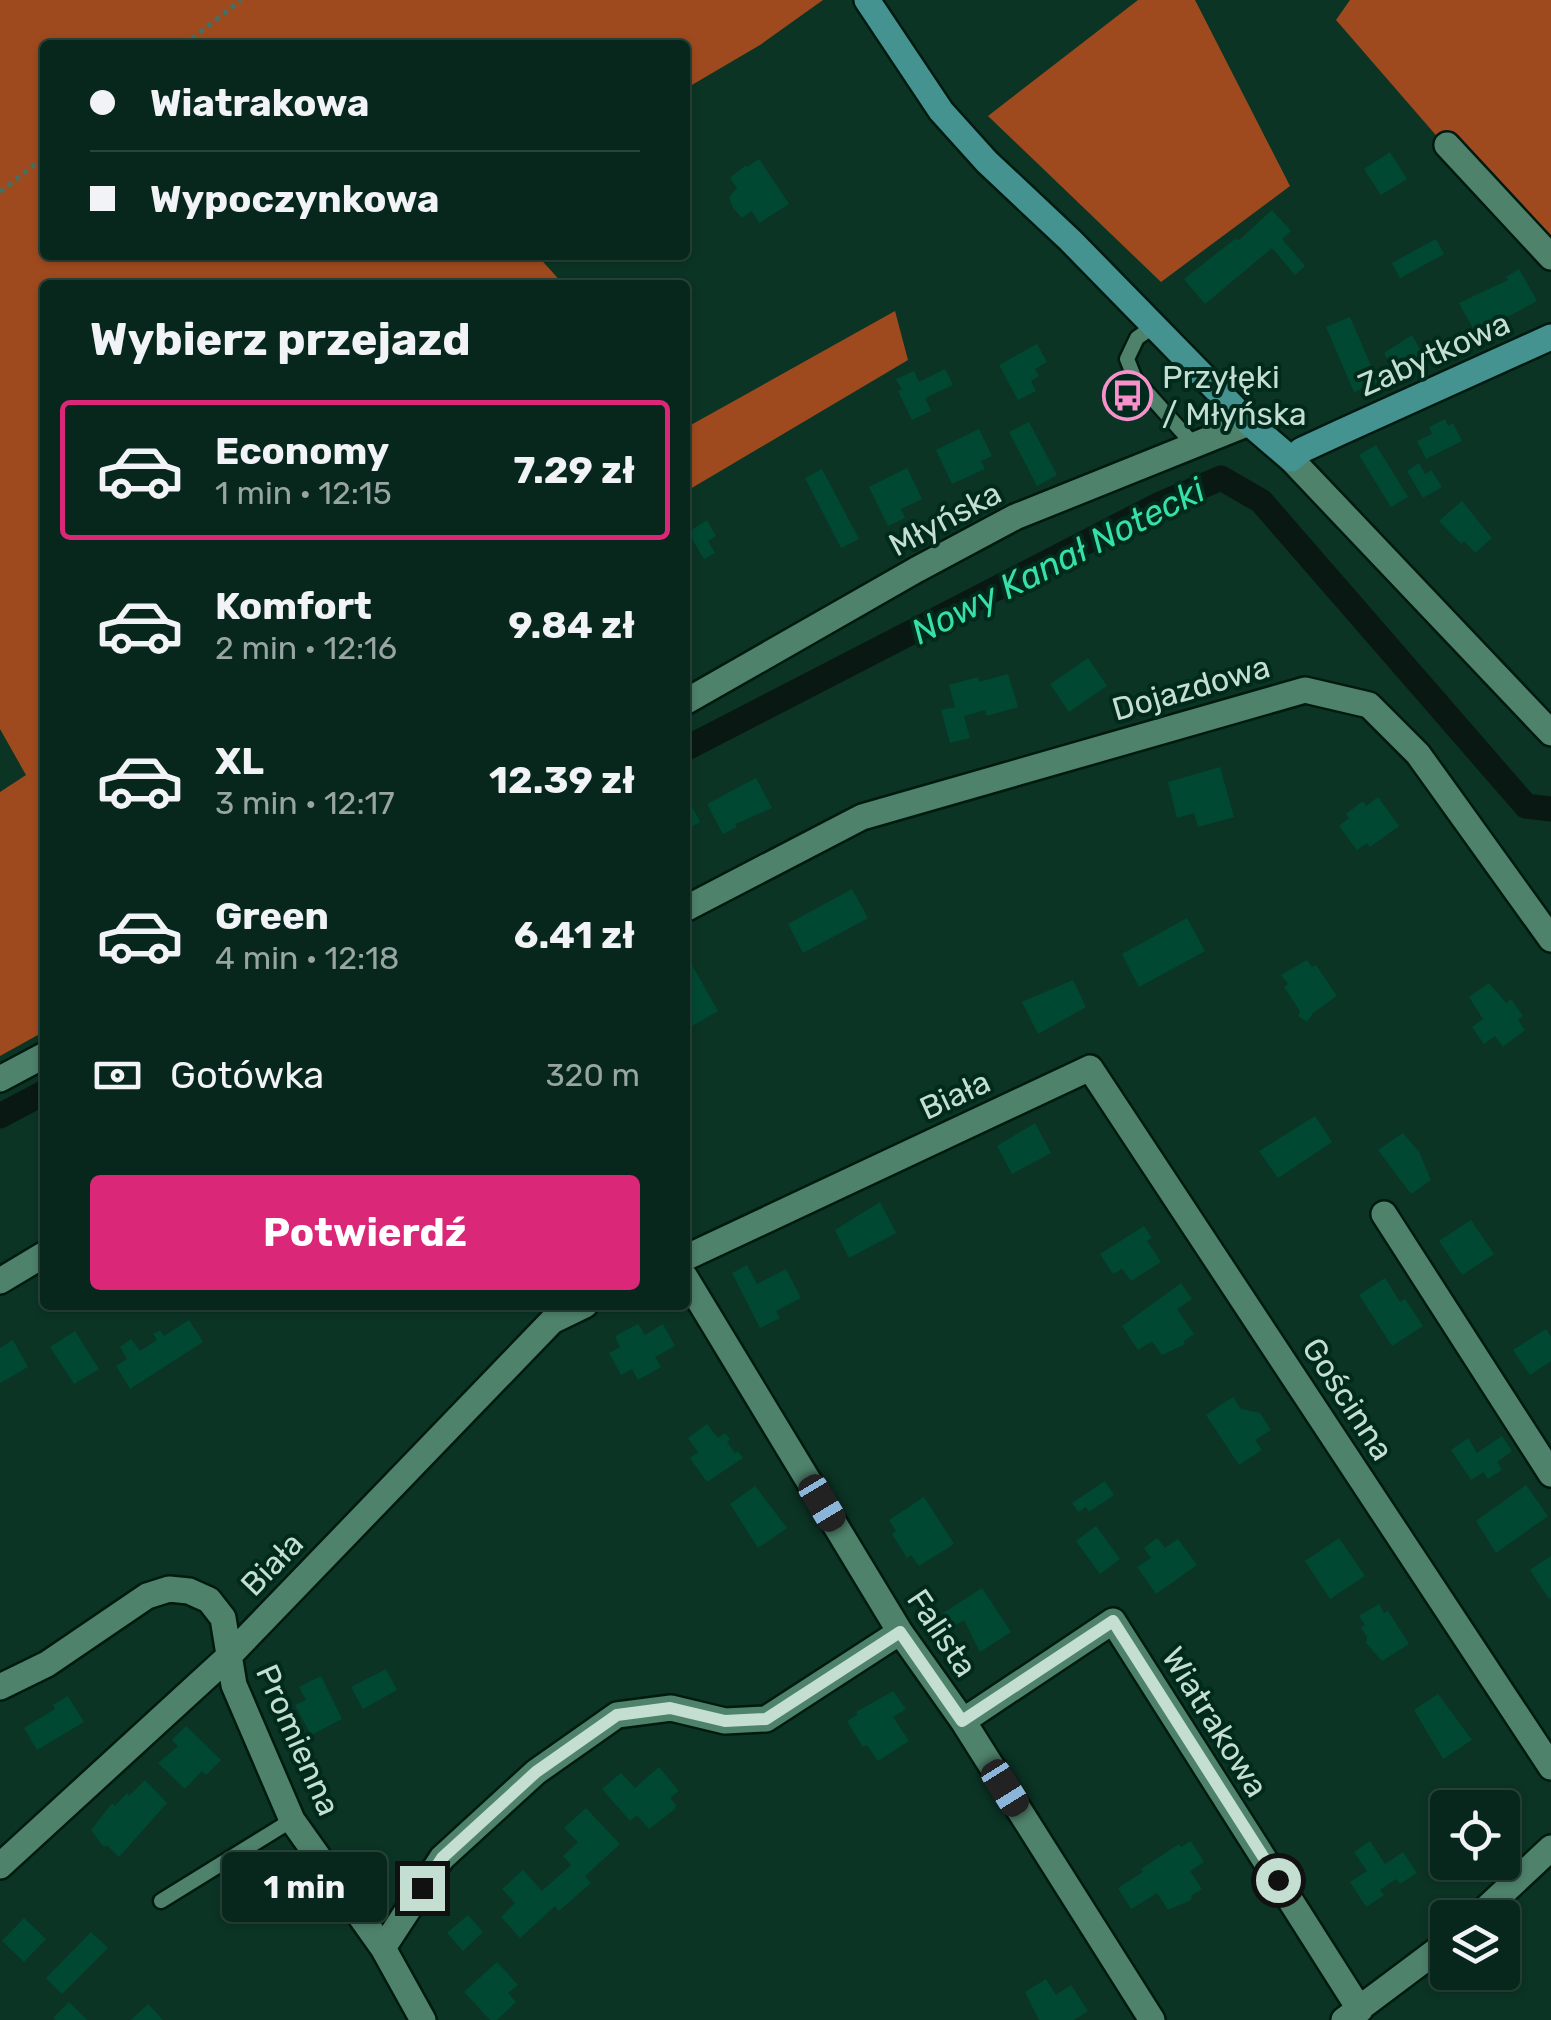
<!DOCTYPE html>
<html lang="pl">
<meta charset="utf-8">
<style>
:root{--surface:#08271c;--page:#112f25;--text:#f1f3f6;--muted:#98a5a3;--line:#29443b;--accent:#db2777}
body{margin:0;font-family:Rubik,sans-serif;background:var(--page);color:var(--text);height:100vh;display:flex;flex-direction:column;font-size:38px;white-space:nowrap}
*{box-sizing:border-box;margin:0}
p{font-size:32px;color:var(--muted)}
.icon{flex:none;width:55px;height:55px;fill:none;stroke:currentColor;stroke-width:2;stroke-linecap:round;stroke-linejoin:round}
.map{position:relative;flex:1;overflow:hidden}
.panel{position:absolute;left:40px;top:280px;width:650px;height:1030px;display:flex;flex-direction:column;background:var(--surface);border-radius:10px;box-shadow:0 2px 8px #0004,0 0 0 2px var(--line)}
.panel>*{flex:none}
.top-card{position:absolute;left:40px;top:40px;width:650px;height:220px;border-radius:10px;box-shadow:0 2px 8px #0004,0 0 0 2px var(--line);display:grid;align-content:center;height:220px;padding:0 50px;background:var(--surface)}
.controls{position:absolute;left:1430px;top:1790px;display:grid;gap:20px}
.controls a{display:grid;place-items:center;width:90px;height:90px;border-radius:10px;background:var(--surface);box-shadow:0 2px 8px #0004,0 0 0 2px var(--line);font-size:50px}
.end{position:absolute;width:45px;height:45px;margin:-22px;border:12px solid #c4ded2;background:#111;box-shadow:0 0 0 5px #111}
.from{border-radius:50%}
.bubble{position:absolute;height:70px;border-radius:10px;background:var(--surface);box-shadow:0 2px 8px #0004,0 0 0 2px var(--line);font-size:32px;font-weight:700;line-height:70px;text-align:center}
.car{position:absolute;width:30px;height:60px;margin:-30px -15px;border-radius:12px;box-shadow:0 0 8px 2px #0007;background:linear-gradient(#222 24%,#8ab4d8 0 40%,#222 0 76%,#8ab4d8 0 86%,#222 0)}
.top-card b{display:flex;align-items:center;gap:35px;height:95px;font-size:38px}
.top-card b+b{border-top:2px solid var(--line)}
.top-card i{width:25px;height:25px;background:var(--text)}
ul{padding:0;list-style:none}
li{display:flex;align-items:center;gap:30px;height:140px;margin:0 20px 15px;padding:0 30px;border:5px solid transparent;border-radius:10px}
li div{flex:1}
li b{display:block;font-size:38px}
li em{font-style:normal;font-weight:700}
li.on{border-color:var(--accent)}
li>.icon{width:90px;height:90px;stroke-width:1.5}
h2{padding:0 50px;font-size:45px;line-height:120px}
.pay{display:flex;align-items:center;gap:25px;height:110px;padding:0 50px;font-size:38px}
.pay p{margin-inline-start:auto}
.action{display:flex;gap:20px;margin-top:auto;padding:20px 50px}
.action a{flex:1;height:115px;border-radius:10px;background:var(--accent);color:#fff;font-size:40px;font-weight:700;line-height:115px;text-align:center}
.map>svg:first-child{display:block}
.forest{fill:#9f4a1e}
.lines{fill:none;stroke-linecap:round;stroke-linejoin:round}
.canal{stroke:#091812;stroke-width:25}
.building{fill:#004832}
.lane-casing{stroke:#001a10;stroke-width:19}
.street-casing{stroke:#001a10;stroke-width:30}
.secondary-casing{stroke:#001a10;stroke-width:30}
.path{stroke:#496d5f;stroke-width:5;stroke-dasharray:5 5;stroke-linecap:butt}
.lane{stroke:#4e826b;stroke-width:14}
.street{stroke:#4e826b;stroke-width:25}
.secondary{stroke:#459390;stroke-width:25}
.route{stroke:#c4ded2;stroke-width:12}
.labels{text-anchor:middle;stroke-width:8;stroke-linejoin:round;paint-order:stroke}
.street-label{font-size:32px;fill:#c4ded2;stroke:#002a1c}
.poi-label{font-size:32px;fill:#c4ded2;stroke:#002a1c;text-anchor:start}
.water-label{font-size:35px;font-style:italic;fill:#38dfa7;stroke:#002a1c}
</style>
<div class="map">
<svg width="1551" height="2020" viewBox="0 0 1551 2020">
<rect width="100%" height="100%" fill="#0b3425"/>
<path class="forest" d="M 0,0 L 823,0 L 760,45 L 685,89 L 685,45 L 45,45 L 45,255 L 537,255 L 564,285 L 45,285 L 45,1031 L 0,1056 L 0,792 L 26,775 L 0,729 Z
M 1138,0 L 1195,0 L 1290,186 L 1161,282 L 988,116 Z
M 1350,0 L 1551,0 L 1551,241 L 1539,254 L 1336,20 Z
M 895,311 L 908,360 L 685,492 L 685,422 L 689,426 Z"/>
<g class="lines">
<path class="canal" d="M 685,749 L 1158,505 L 1221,478 L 1261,501 L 1526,806 L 1551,809
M 0,1116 L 45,1092"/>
</g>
<path class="building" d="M 1390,152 L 1407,179 L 1381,195 L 1364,169 Z
M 759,159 L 789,204 L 759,223 L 752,211 L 742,218 L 733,208 L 729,197 L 737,188 L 730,178 L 746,165 L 747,167 Z
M 1272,210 L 1291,231 L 1282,239 L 1305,266 L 1295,275 L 1272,248 L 1205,304 L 1184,279 L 1235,239 L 1239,240 Z
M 1436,239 L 1444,254 L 1400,278 L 1392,263 Z
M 1519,269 L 1537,301 L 1476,334 L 1459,303 L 1508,280 L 1506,277 Z
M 1350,317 L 1378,382 L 1354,392 L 1326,327 Z
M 1412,335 L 1426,361 L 1397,377 L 1384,353 Z
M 1037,344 L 1047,362 L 1035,369 L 1039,376 L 1031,381 L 1036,391 L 1018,400 L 999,365 Z
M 945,369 L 953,385 L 925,398 L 931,411 L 912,420 L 898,391 L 902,390 L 896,379 L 914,371 L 919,382 Z
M 1445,419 L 1448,426 L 1453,423 L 1462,441 L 1426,459 L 1417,441 L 1432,434 L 1429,427 Z
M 1029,422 L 1057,475 L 1037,486 L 1009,432 Z
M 979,429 L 992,456 L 981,461 L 985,469 L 952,484 L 936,450 Z
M 1376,445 L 1408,497 L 1391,507 L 1359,455 Z
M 1419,463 L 1425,474 L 1431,470 L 1442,487 L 1423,498 L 1407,471 Z
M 907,468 L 922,499 L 901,509 L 905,518 L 888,526 L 869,487 Z
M 822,469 L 859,539 L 841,548 L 805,478 Z
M 1462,501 L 1492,538 L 1475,553 L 1464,541 L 1461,544 L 1439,521 Z
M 707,520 L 716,536 L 708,541 L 715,553 L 704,559 L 688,532 Z
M 1088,658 L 1107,686 L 1069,712 L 1050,684 Z
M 1008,674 L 1018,707 L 987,716 L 985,710 L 964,716 L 970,738 L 950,743 L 941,710 L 955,707 L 949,685 L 978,677 L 979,682 Z
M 1220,767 L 1234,817 L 1198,827 L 1194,813 L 1177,818 L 1168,782 Z
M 756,778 L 772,808 L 735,824 L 737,827 L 723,834 L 707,804 Z
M 685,793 L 700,822 L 685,830 Z
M 1378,797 L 1399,826 L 1370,847 L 1367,843 L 1357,850 L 1339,826 L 1349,818 L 1346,814 L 1363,801 L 1366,806 Z
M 852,889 L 868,918 L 803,953 L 788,924 Z
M 1187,918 L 1205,951 L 1139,987 L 1122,954 Z
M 688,958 L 718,1011 L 692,1026 L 685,1014 L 685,960 Z
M 1307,960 L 1312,967 L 1316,965 L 1337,996 L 1313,1013 L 1307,1022 L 1298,1016 L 1300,1011 L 1284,987 L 1288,984 L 1281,975 Z
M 1073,980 L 1086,1007 L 1038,1034 L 1022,1002 Z
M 1489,983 L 1506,1003 L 1511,999 L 1523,1016 L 1518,1020 L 1525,1030 L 1503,1047 L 1495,1036 L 1484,1044 L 1472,1027 L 1483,1019 L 1469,997 Z
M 1315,1116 L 1332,1142 L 1278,1178 L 1259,1151 Z
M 1035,1123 L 1051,1153 L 1012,1174 L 997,1146 Z
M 1403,1133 L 1419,1152 L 1431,1180 L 1411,1194 L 1378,1150 Z
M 880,1202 L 896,1233 L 849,1258 L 835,1230 Z
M 1471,1220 L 1494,1254 L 1462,1275 L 1439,1241 Z
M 1144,1226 L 1152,1238 L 1147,1241 L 1161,1262 L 1131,1281 L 1122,1269 L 1113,1274 L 1100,1254 Z
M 747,1265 L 757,1284 L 786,1269 L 801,1298 L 776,1311 L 780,1318 L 760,1328 L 732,1273 Z
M 1385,1278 L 1400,1302 L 1405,1299 L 1423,1326 L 1392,1346 L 1359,1295 Z
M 1181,1283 L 1192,1299 L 1177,1309 L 1194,1334 L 1183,1342 L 1185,1344 L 1162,1355 L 1152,1341 L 1138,1350 L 1122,1326 Z
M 189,1320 L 203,1342 L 130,1389 L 116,1366 L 127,1359 L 120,1347 L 131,1339 L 140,1351 L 157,1340 L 153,1334 L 160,1330 L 164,1336 Z
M 638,1324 L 645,1335 L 663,1324 L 675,1346 L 655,1357 L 661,1367 L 638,1380 L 632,1369 L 621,1375 L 609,1353 L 620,1347 L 615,1336 Z
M 1546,1329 L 1551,1337 L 1551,1361 L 1530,1375 L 1513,1350 Z
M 75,1331 L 99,1369 L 74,1384 L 50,1347 Z
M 13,1340 L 28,1367 L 0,1383 L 0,1348 Z
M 1233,1397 L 1241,1409 L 1260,1413 L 1271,1430 L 1255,1440 L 1262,1450 L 1239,1465 L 1206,1415 Z
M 707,1424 L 718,1438 L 725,1433 L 730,1439 L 727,1442 L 735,1453 L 738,1451 L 743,1458 L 707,1482 L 690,1458 L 698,1452 L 688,1438 Z
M 1502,1436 L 1512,1451 L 1497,1462 L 1502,1470 L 1488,1479 L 1483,1472 L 1471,1480 L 1451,1450 L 1468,1438 L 1477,1453 Z
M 1105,1481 L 1114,1495 L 1089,1512 L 1086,1507 L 1078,1512 L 1072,1503 Z
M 1526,1485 L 1548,1516 L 1496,1553 L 1476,1521 Z
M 755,1486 L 787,1528 L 758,1548 L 730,1504 Z
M 924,1497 L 954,1544 L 919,1566 L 911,1555 L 907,1558 L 892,1534 L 896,1531 L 889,1520 Z
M 1096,1526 L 1120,1559 L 1100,1574 L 1076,1541 Z
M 1157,1538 L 1165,1548 L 1178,1539 L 1197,1565 L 1156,1594 L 1137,1567 L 1151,1558 L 1144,1548 Z
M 1339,1538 L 1365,1576 L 1330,1599 L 1305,1561 Z
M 1551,1556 L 1551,1597 L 1549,1599 L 1530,1570 Z
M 982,1588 L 1011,1632 L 980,1652 L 964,1620 L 952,1627 L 943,1613 Z
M 1379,1604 L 1384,1613 L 1388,1611 L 1409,1644 L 1382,1661 L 1366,1643 L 1367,1637 L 1361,1628 L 1365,1625 L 1359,1616 Z
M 386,1669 L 397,1690 L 363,1709 L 351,1687 Z
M 321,1676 L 342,1719 L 311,1735 L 295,1705 L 306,1700 L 299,1687 Z
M 893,1691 L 906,1709 L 893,1717 L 909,1741 L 878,1761 L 867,1745 L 863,1747 L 847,1721 L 858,1714 L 856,1712 Z
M 1438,1694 L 1472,1740 L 1443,1759 L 1414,1710 Z
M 68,1696 L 84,1722 L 37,1750 L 24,1728 L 55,1709 L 53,1705 Z
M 186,1726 L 221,1760 L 206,1775 L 202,1771 L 185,1789 L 158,1763 L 178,1746 L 172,1740 Z
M 659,1767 L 679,1791 L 670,1798 L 676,1805 L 675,1809 L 649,1829 L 637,1815 L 630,1821 L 602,1789 L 621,1773 L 635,1788 Z
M 145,1780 L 167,1803 L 119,1857 L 108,1846 L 103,1846 L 91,1830 L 112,1803 L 115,1806 L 127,1793 L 129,1796 Z
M 586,1808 L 620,1844 L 585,1876 L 591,1883 L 559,1911 L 555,1906 L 520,1938 L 501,1917 L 515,1903 L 502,1889 L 523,1870 L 542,1891 L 571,1865 L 563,1856 L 578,1842 L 564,1828 Z
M 1191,1841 L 1204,1862 L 1190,1871 L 1202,1889 L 1192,1895 L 1191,1900 L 1168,1910 L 1157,1893 L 1131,1909 L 1118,1888 L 1143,1872 L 1141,1869 L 1179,1844 L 1181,1847 Z
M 1370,1841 L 1385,1864 L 1403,1852 L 1417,1873 L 1400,1884 L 1396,1879 L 1380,1890 L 1384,1895 L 1366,1907 L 1350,1882 L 1367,1871 L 1354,1852 Z
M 270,1871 L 290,1898 L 273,1911 L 253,1884 Z
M 468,1915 L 483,1932 L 463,1951 L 447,1933 Z
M 24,1918 L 46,1939 L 24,1962 L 2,1941 Z
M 91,1932 L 108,1948 L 62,1994 L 46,1978 Z
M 497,1962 L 518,1985 L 508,1993 L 516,2002 L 497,2020 L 490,2020 L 464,1992 Z
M 1046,1979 L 1056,1995 L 1071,1985 L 1088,2011 L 1074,2020 L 1039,2020 L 1025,1992 Z
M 69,2002 L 87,2020 L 56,2020 L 53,2018 Z
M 148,2004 L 163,2020 L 131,2020 Z"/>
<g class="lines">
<defs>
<path id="lane" d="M 1154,326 L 1137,338 L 1127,359 L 1135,379 L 1194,445
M 161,1901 L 292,1820"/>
<path id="street" d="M 1447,145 L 1551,257
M 1291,459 L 1551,733
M 685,702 L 916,570 L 1015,517 L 1249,423
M 685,909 L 862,817 L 1305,690 L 1369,705 L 1418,754 L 1551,939
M 0,1079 L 45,1055
M 1384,1214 L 1551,1474
M 685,1258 L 1090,1068 L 1551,1767
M 685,1277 L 900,1632 L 963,1721 L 1152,2020
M 0,1281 L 45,1254
M 0,1687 L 47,1664 L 147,1596 L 169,1589 L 189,1591 L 209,1600 L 223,1618 L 234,1685 L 292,1820 L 383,1948 L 423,2020
M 963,1721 L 1113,1621 L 1360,2010
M 0,1866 L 227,1658 L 552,1321 L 585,1305
M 1476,1918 L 1551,1848
M 383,1948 L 442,1858 L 536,1772 L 617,1715 L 671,1708 L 725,1721 L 766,1719 L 900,1632
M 1344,2020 L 1448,1942"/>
<path id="secondary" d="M 867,0 L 941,111 L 987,162 L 1070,240 L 1249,423 L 1291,459 L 1302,450 L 1341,432 L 1551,337"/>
</defs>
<use href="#lane" class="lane-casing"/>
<use href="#street" class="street-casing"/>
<use href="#secondary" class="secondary-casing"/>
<path class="path" d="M 184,45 L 241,0
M 0,192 L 45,156"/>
<use href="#lane" class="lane"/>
<use href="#street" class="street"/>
<use href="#secondary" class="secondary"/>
</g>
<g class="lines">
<path class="route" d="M 422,1888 L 442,1858 L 536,1772 L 617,1715 L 670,1708 L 725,1721 L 766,1719 L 900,1632 L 962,1721 L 1113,1621 L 1278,1880"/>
</g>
<defs>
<symbol id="bus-ring" viewBox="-11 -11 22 22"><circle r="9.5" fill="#002a1c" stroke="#f890cc" stroke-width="1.5"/><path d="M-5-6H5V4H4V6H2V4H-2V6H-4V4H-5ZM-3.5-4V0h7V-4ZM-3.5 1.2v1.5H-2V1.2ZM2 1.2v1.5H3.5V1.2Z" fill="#f890cc"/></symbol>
</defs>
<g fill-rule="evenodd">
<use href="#bus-ring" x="1100" y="368" width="55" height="55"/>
</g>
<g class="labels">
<g class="street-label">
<text transform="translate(1434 354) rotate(-24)" y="11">Zabytkowa</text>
<text transform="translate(945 519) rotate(-28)" y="11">Młyńska</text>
<text transform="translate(1191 688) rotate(-16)" y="11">Dojazdowa</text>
<text transform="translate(955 1095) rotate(-25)" y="11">Biała</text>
<text transform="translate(1348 1399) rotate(57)" y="11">Gościnna</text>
<text transform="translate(272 1564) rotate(-46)" y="11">Biała</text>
<text transform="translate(942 1633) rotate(56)" y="11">Falista</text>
<text transform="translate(1215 1722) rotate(58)" y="11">Wiatrakowa</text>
<text transform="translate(298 1740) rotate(66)" y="11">Promienna</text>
</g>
<g class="poi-label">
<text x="1162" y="388">Przyłęki<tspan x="1162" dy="37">/ Młyńska</tspan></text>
</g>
<g class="water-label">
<text transform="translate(1058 561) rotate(-27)" y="12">Nowy Kanał Notecki</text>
</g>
</g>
</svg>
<div class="controls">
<a><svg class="icon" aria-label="locate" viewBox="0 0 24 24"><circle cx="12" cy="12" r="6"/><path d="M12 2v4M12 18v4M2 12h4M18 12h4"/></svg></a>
<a><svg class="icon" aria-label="layers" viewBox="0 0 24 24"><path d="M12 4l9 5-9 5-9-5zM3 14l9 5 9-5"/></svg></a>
</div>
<i class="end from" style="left:1278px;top:1880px"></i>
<i class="end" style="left:422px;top:1888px"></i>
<div class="bubble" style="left:222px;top:1852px;width:165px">1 min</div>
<i class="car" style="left:822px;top:1503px;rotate:149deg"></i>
<i class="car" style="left:1005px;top:1788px;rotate:148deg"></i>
<div class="top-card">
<b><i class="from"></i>Wiatrakowa</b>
<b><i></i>Wypoczynkowa</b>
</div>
<section class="panel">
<h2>Wybierz przejazd</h2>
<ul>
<li class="on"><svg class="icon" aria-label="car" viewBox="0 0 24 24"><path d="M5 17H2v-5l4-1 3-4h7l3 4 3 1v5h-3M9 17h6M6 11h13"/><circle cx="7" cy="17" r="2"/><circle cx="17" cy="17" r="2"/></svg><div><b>Economy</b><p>1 min · 12:15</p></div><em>7.29 zł</em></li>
<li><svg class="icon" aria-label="car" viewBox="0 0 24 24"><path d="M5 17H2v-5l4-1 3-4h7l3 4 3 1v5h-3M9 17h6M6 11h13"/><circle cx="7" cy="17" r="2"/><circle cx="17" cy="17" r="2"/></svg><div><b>Komfort</b><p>2 min · 12:16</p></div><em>9.84 zł</em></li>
<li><svg class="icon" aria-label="car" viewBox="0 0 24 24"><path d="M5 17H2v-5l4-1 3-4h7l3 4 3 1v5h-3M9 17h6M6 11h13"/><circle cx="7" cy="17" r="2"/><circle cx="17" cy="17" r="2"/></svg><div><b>XL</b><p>3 min · 12:17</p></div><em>12.39 zł</em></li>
<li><svg class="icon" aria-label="car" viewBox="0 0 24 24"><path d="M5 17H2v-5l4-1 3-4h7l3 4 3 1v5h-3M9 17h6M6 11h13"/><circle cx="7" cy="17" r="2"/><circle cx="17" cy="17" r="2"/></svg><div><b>Green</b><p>4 min · 12:18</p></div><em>6.41 zł</em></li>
</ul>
<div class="pay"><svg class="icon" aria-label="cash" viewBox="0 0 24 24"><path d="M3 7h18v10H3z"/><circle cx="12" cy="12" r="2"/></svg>Gotówka<p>320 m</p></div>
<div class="action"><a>Potwierdź</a></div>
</section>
</div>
